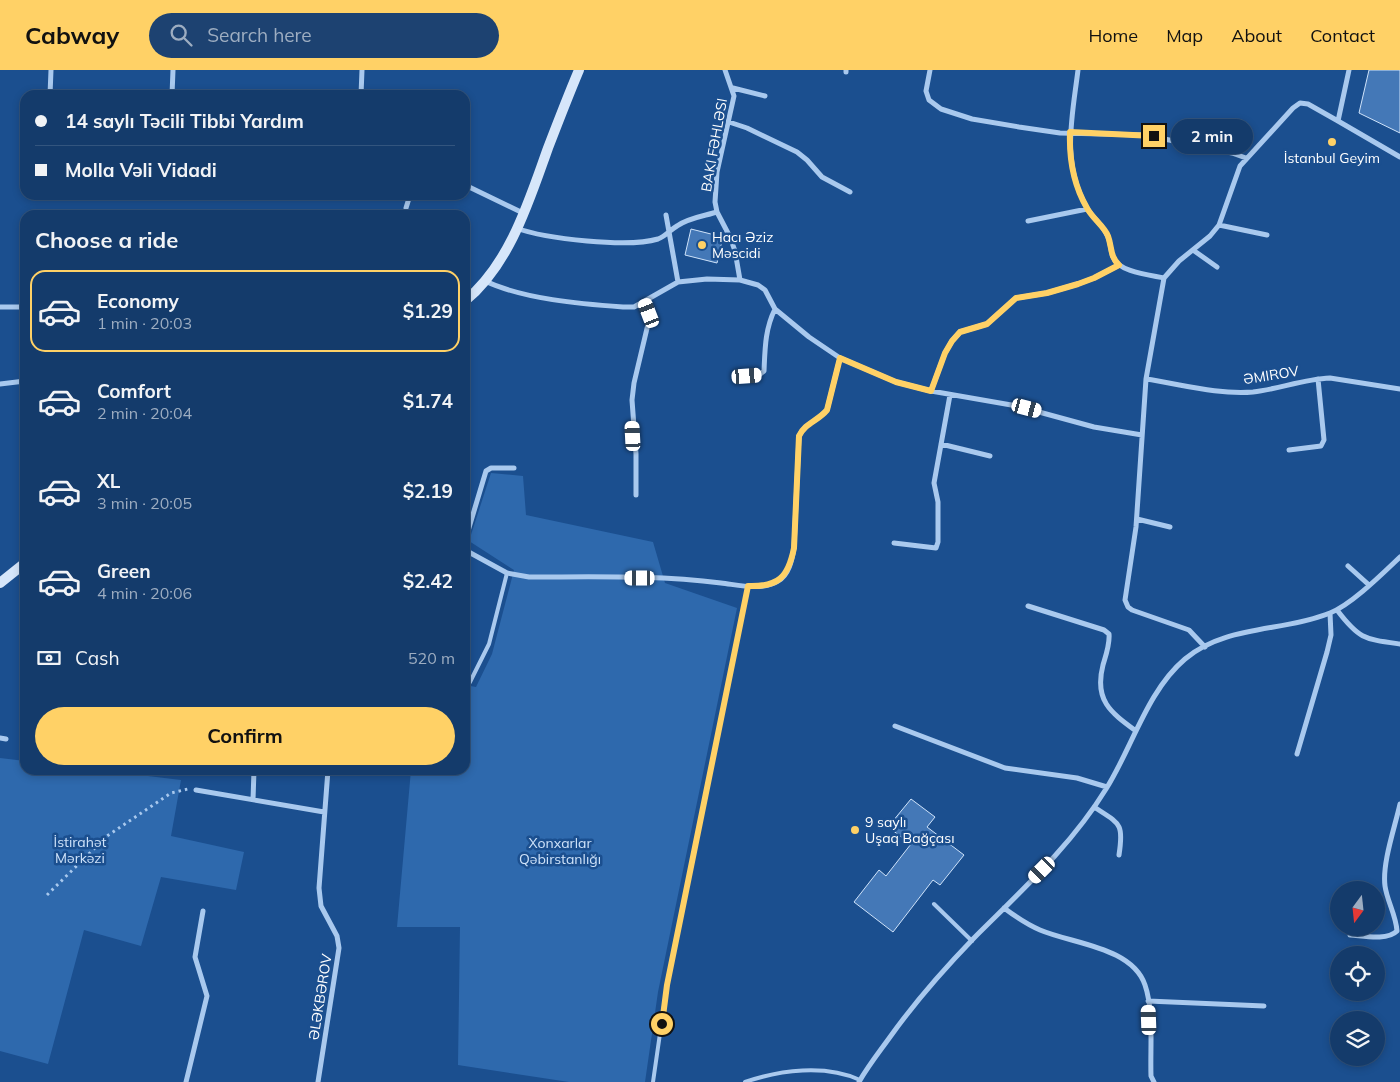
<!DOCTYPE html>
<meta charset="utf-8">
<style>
:root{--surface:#143b6b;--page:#1d4271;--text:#f1f3f6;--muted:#9dadc1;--line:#33557e;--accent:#ffd166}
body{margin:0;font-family:Mulish,sans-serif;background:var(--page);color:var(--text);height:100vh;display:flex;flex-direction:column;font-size:19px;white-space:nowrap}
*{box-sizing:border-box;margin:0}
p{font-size:16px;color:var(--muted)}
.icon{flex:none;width:28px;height:28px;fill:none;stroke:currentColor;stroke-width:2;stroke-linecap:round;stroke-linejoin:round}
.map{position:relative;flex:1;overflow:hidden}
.side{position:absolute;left:20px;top:140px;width:450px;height:565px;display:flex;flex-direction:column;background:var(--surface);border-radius:15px;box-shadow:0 2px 8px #0003,0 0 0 1px var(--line)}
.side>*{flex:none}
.banner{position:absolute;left:20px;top:20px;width:450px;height:110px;border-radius:15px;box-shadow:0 2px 8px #0003,0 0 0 1px var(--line);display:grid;align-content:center;height:110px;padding:0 15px;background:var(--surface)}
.needle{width:32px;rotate:195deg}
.fabs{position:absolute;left:1330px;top:811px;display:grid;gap:10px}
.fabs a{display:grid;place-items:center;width:55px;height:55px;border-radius:50%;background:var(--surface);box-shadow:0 2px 8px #0003,0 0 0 1px var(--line);font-size:25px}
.end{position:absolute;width:22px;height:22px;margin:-11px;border:6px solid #ffd166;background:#111;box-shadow:0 0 0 2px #111}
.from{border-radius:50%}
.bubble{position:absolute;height:35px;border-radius:18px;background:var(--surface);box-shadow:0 2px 8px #0003,0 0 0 1px var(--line);font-size:16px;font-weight:700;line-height:35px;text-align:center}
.car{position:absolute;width:15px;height:30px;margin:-15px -8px;border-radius:6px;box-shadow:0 0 4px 1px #0007;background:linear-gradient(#fff 24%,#345 0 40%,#fff 0 76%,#345 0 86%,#fff 0)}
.banner b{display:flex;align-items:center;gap:18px;height:48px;font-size:19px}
.banner b+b{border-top:1px solid var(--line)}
.banner i{width:12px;height:12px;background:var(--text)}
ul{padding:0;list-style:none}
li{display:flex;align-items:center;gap:15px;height:82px;margin:0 10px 8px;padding:0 5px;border:2px solid transparent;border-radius:15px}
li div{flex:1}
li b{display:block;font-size:19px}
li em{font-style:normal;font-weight:700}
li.selected{border-color:var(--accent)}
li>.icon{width:45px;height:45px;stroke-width:1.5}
h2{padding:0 15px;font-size:22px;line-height:60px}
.pay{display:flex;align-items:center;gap:12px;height:55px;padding:0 15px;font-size:19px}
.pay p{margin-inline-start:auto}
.action{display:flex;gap:10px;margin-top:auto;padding:10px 15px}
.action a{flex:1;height:58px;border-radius:30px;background:var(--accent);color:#111;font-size:20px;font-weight:700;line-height:58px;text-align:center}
header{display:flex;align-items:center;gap:30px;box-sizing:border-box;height:70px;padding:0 25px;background:var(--accent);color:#111}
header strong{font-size:24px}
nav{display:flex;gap:28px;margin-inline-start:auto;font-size:18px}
.search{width:350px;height:45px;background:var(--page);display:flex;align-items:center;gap:12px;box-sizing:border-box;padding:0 18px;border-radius:28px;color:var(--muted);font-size:19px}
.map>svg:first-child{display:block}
.green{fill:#2e69ad}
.building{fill:#4478b7;stroke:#cfe3fa}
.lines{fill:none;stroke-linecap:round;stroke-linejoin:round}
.path{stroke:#a9c9ee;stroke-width:3;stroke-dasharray:2.5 4;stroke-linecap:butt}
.service{stroke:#a9c9ee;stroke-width:4}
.minor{stroke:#a9c9ee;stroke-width:5}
.secondary{stroke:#d6e6fa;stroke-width:10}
.route{stroke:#ffd166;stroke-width:6}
.poi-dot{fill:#ffd166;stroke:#1b4f8f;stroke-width:2}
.labels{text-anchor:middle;stroke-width:5;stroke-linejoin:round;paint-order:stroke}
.street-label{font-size:14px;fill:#fff;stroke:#1b4f8f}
.poi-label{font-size:14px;fill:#fff;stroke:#1b4f8f;text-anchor:start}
.park-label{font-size:14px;fill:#cfe3fa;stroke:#1b4f8f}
</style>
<header>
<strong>Cabway</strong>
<div class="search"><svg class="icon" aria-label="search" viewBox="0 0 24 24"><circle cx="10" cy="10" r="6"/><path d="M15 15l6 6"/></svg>Search here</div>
<nav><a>Home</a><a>Map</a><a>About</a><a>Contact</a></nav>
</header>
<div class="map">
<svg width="1400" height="1012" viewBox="0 0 1400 1012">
<rect width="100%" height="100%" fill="#1b4f8f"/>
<path class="green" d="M 491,403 L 523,406 L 526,445 L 653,472 L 665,513 L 737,538 L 658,922 L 645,1012 L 569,1012 L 458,995 L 460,857 L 397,857 L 411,700 L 465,700 L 465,615 L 476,617 L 492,584 L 514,500 L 469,471 Z
M 0,688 L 25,691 L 25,700 L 98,700 L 181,710 L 171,766 L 244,782 L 236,820 L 161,807 L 141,876 L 84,860 L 48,994 L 0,981 Z"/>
<path class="building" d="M 1369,0 L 1400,0 L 1400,63 L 1359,43 Z
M 691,159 L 723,167 L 717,193 L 685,185 Z
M 911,729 L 935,747 L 927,757 L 964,785 L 940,815 L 933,810 L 893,862 L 854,832 L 879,800 L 886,806 L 911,774 L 888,757 Z"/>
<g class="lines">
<path class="path" d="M 47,825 L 107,766 L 171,723 L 188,719"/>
<path class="service" d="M 470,612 L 489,574 L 507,503
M 934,834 L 972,871
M 653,1012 L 667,915 L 748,516
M 745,1012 C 780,1000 825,994 860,1010"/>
<path class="minor" d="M 725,0 L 734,26 L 717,102 L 715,132 L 717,142 L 730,167 L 735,181 L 740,210
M 930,0 L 926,21 L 929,30 L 941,39 L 972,49 L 1019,57 L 1060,63 L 1145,65 L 1232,83 L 1246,88
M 1078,0 C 1072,49 1061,92 1087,138 C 1092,147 1103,155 1107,165 C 1111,172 1110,180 1113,187 C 1118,202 1150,205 1164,208
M 846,2 L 846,0
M 733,18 L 765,26
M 50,25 L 51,0
M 172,25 L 173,0
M 361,25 L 362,0
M 1338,51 L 1400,87
M 729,52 L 747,58 L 797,82 L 807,90 L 822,107 L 850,122
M 465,115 L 523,143
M 406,138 L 410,125
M 666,145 L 678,212
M 1028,151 L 1087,139
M 1219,155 L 1267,165
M 516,158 C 546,169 628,178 658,169 C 666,166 670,160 677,156 C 688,148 704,146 717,142
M 1193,180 L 1217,197
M 485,211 C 523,229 581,234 623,237 L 634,237 L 678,212 L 707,209 L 740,210 L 758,215 L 765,220 L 775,239 L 809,267 L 840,288 L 896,312 L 931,321 L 1017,336 L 1094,357 L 1142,365
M 0,237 L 25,237
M 735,307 L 759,305 L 764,301 C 765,279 765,259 775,239
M 1146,309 C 1180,314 1218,325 1253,322 C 1279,319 1304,309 1330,308 L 1400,319
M 0,314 L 25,311
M 931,321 L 945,283 L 952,271 L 960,262 L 987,254 L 1016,228 L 1047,223 L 1078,214 L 1094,208 L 1119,195
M 941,374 L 990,386
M 1289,380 L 1321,376 L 1324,370 L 1318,309
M 636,425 L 636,384 L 632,330 L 634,313 L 649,250 L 649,243 L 645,232
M 1137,449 L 1170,457
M 465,471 L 486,401 L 491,398 L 514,398
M 894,473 L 936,478 L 938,472 L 938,432 L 934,413 L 950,325
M 465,480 L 507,503 L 529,507 C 593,507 658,505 721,513 C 739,515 761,521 778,511 C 789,505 792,490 794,478 L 799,366 C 805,353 818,351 827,340 L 840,288
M 1348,496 L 1369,515
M 1028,536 L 1104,560 L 1109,564 C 1110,574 1106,585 1103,595 C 1094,630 1110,642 1136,661
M 1337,540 C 1359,569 1364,569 1400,574
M 1205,577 L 1189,560 L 1132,540 L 1128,537 L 1125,530 L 1136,457 L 1146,309 L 1164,208 L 1179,191 L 1210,166 L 1219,155 L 1240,96 L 1293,38 L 1300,33 L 1308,34 L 1338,51 L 1349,0
M 895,656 L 1005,698 L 1077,708 L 1107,717
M 0,668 L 6,669
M 1297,684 L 1327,582 L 1331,565 L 1330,543
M 196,720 L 324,742
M 253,730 L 254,700
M 1094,737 C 1120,754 1124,753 1119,785
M 1004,838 C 1016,847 1026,854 1040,860 C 1073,874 1132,877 1145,915 C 1154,941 1150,978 1151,1006 L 1154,1012
M 1350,865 C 1364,866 1387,871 1397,861 C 1396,845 1387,831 1385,816 C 1382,793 1395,757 1400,734
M 1148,931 L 1264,936
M 186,1012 L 207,926 L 195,887 L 203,841
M 318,1012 L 339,878 L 337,866 L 321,836 L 319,818 L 328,700
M 859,1012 C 868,996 880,981 890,967 C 915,932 944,899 974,868 C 1021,821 1071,776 1106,719 C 1132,678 1147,621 1185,589 C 1225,555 1283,562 1330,543 C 1352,534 1382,504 1400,487"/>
<path class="secondary" d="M 465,231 C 510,194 529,131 548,78 C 558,52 568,26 579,0
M 0,513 L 25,493"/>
</g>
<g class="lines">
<path class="route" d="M 662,954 L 667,915 L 748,516 C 778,517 788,508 794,478 L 799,366 C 805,353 818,351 827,340 L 840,288 L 896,312 L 931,321 L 945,283 L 952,271 L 960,262 L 987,254 L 1016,228 L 1047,223 L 1078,214 L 1094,208 L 1119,195 C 1110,187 1112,177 1108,166 C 1104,156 1092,148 1087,138 C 1073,114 1069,89 1070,62 L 1154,66"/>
</g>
<g class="poi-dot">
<circle cx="1332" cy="72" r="5"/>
<circle cx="702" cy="175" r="5"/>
<circle cx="855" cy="760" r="5"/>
</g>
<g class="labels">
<g class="street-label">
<text transform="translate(714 75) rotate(-80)" y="5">BAKI FƏHLƏSI</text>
<text transform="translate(1271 305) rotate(-9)" y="5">ƏMIROV</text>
<text transform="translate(320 927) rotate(-81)" y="5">ƏLƏKBƏROV</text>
</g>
<g class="poi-label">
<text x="1332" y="93" text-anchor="middle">İstanbul Geyim</text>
<text x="712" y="172">Hacı Əziz<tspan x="712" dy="16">Məscidi</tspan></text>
<text x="865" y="757">9 saylı<tspan x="865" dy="16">Uşaq Bağçası</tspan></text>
</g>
<g class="park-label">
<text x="80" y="777">İstirahət<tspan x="80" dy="16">Mərkəzi</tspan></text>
<text x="560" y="778">Xonxarlar<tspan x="560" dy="16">Qəbirstanlığı</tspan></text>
</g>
</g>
</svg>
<div class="fabs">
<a><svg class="needle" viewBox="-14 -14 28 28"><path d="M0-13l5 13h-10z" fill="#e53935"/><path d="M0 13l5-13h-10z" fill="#9dadc1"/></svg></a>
<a><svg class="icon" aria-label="locate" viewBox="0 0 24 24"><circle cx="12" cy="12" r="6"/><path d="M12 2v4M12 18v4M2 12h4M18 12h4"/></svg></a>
<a><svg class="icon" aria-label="layers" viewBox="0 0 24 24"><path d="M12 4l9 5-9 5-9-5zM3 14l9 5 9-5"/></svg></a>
</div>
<i class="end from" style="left:662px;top:954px"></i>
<i class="end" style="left:1154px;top:66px"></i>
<div class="bubble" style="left:1171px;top:49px;width:82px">2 min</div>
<i class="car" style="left:649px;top:243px;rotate:339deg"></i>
<i class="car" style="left:747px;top:306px;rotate:86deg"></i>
<i class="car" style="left:1027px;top:338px;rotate:105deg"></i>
<i class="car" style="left:633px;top:366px;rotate:357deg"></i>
<i class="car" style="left:640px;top:508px;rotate:270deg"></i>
<i class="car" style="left:1042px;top:800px;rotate:225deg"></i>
<i class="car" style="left:1149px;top:950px;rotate:358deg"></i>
<div class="banner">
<b><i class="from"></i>14 saylı Təcili Tibbi Yardım</b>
<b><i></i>Molla Vəli Vidadi</b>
</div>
<section class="side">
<h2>Choose a ride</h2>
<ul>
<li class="selected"><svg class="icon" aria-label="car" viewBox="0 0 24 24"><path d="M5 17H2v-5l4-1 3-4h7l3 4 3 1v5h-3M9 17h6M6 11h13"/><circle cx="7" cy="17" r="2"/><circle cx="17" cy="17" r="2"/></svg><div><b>Economy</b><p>1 min · 20:03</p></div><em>$1.29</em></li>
<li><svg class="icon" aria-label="car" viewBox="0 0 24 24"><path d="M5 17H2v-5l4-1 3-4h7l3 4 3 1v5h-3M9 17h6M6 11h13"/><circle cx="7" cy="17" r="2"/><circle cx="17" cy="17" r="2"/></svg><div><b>Comfort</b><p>2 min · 20:04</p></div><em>$1.74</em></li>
<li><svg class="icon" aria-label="car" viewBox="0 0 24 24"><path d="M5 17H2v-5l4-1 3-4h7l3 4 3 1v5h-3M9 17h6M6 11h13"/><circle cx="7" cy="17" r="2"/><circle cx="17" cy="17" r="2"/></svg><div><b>XL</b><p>3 min · 20:05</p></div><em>$2.19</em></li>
<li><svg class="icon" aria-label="car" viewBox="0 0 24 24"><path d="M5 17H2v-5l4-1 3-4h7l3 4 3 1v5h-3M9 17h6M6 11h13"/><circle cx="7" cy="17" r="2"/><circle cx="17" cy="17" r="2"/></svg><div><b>Green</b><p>4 min · 20:06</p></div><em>$2.42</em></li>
</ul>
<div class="pay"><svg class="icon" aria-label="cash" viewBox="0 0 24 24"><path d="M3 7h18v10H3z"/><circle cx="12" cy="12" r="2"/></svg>Cash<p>520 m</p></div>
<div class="action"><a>Confirm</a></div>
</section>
</div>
